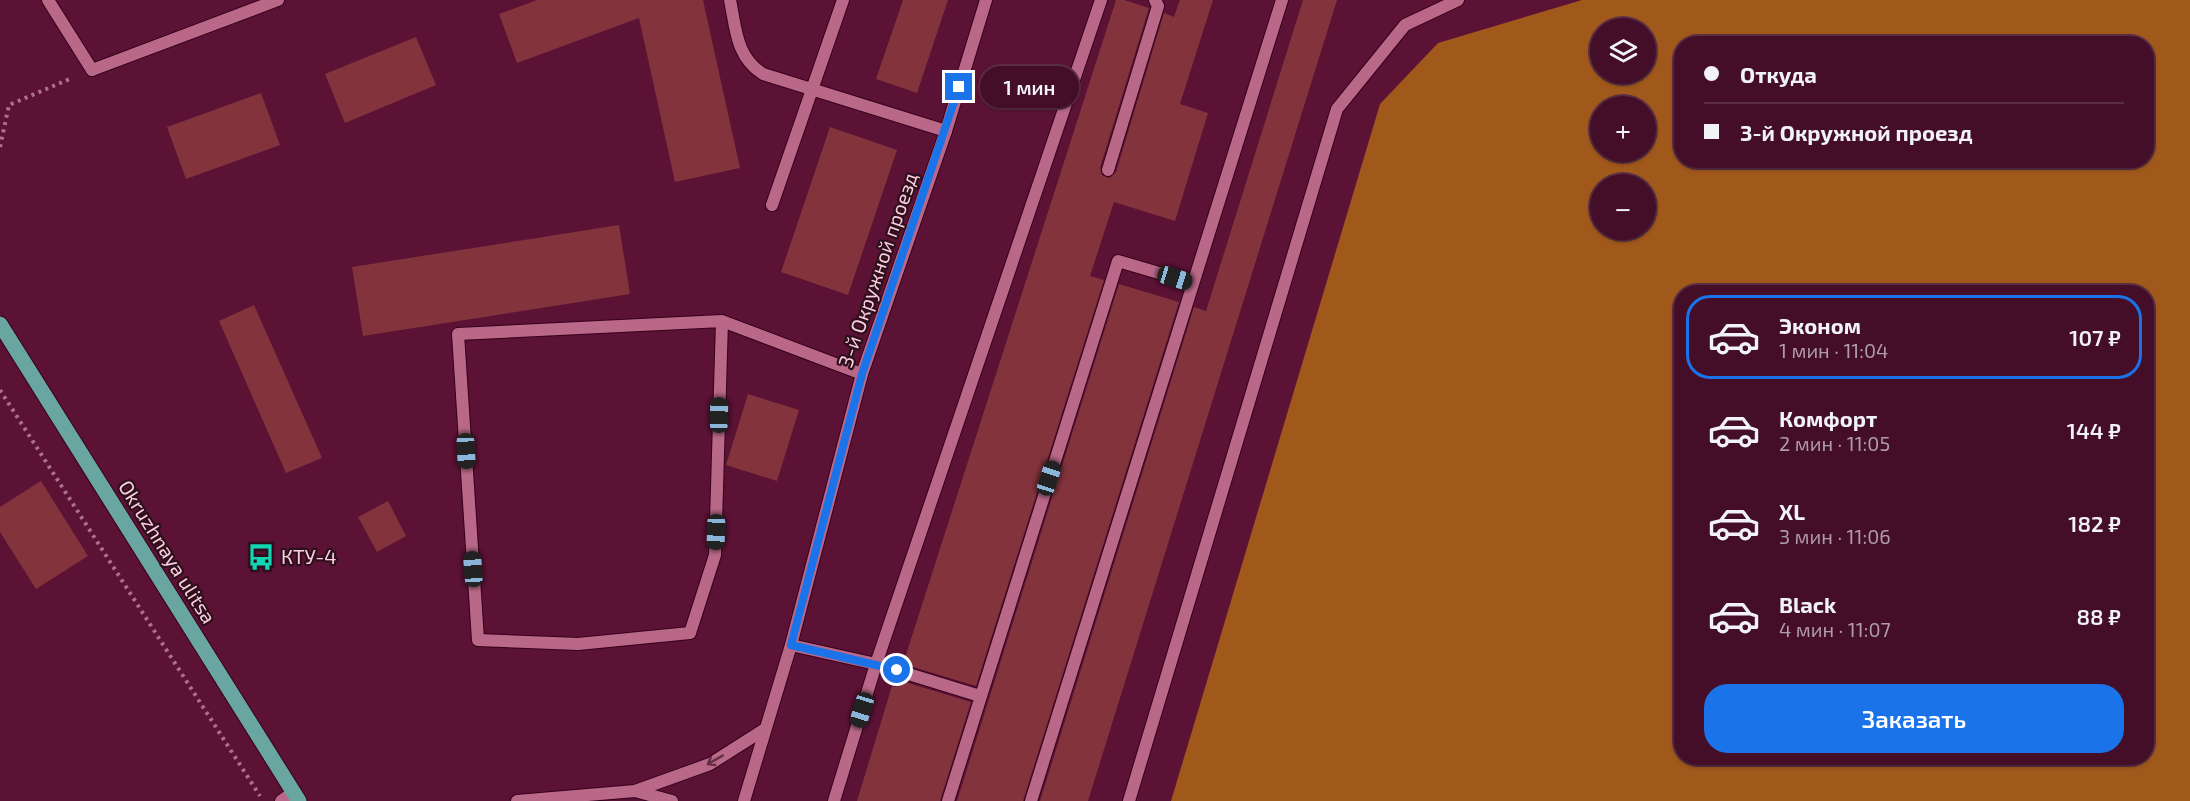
<!DOCTYPE html>
<html lang="ru">
<meta charset="utf-8">
<style>
:root{--surface:#440e28;--page:#4b1730;--text:#f1f3f6;--muted:#af9ca8;--line:#5c2e45;--accent:#1a73e8}
body{margin:0;font-family:"Exo 2",sans-serif;background:var(--page);color:var(--text);height:100vh;display:flex;flex-direction:column;font-size:22px;white-space:nowrap}
*{box-sizing:border-box;margin:0}
p{font-size:20px;color:var(--muted)}
.icon{flex:none;width:33px;height:33px;fill:none;stroke:currentColor;stroke-width:2;stroke-linecap:round;stroke-linejoin:round}
.map{position:relative;flex:1;overflow:hidden}
.details{position:absolute;left:1674px;top:285px;width:480px;height:480px;display:flex;flex-direction:column;background:var(--surface);border-radius:24px;box-shadow:0 2px 4px #0004,0 0 0 2px var(--line)}
.details>*{flex:none}
.guide{position:absolute;left:1674px;top:36px;width:480px;height:132px;border-radius:24px;box-shadow:0 2px 4px #0004,0 0 0 2px var(--line);display:grid;align-content:center;height:132px;padding:0 30px;background:var(--surface)}
.fabs{position:absolute;left:1590px;top:18px;display:grid;gap:12px}
.fabs a{display:grid;place-items:center;width:66px;height:66px;border-radius:50%;background:var(--surface);box-shadow:0 2px 4px #0004,0 0 0 2px var(--line);font-size:30px}
.end{position:absolute;width:27px;height:27px;margin:-14px;border:8px solid #1a73e8;background:#fff;box-shadow:0 0 0 3px #fff}
.from{border-radius:50%}
.bubble{position:absolute;height:42px;border-radius:21px;background:var(--surface);box-shadow:0 2px 4px #0004,0 0 0 2px var(--line);font-size:20px;font-weight:600;line-height:42px;text-align:center}
.car{position:absolute;width:18px;height:36px;margin:-18px -9px;border-radius:8px;box-shadow:0 0 4px 2px #0007;background:linear-gradient(#222 24%,#8ab4d8 0 40%,#222 0 76%,#8ab4d8 0 86%,#222 0)}
.guide b{display:flex;align-items:center;gap:21px;height:57px;font-size:22px}
.guide b+b{border-top:2px solid var(--line)}
.guide i{width:15px;height:15px;background:var(--text)}
ul{padding:10px 0 0;list-style:none}
li{display:flex;align-items:center;gap:18px;height:84px;margin:0 12px 9px;padding:0 18px;border:3px solid transparent;border-radius:24px}
li div{flex:1}
li b{display:block;font-size:22px}
li em{font-style:normal;font-weight:600}
li.current{border-color:var(--accent)}
li>.icon{width:54px;height:54px;stroke-width:1.5}
.cta{display:flex;gap:12px;margin-top:auto;padding:12px 30px}
.cta a{flex:1;height:69px;border-radius:24px;background:var(--accent);color:#fff;font-size:24px;font-weight:600;line-height:69px;text-align:center}
.map>svg:first-child{display:block}
.forest{fill:#a0581b;fill-rule:evenodd}
.building{fill:#82333c}
.lines{fill:none;stroke-linecap:round;stroke-linejoin:round}
.service-casing{stroke:#37011c;stroke-width:14}
.minor-casing{stroke:#37011c;stroke-width:14}
.primary-casing{stroke:#37011c;stroke-width:17}
.path{stroke:#ac728b;stroke-width:4;stroke-dasharray:3 4.5;stroke-linecap:butt}
.service{stroke:#b96888;stroke-width:12}
.minor{stroke:#b96888;stroke-width:12}
.primary{stroke:#6aa6a1;stroke-width:15}
.oneway{stroke:#5f2e42}
.route{stroke:#1a73e8;stroke-width:8}
.labels{text-anchor:middle;stroke-width:4.5;stroke-linejoin:round;paint-order:stroke}
.street-label{font-size:20px;fill:#fccfdf;stroke:#2e0f1c}
.poi-label{font-size:20px;fill:#fccfdf;stroke:#2e0f1c;text-anchor:start}
</style>
<div class="map">
<svg width="2190" height="801" viewBox="0 0 2190 801">
<rect width="100%" height="100%" fill="#5b1235"/>
<path class="forest" d="M 1582,0 L 2190,0 L 2190,801 L 1171,801 L 1380,104 L 1438,43 ZM 1600,28 L 1646,28 L 1646,74 L 1600,74 ZM 1682,44 L 2146,44 L 2146,160 L 1682,160 ZM 1600,106 L 1646,106 L 1646,152 L 1600,152 ZM 1600,184 L 1646,184 L 1646,230 L 1600,230 ZM 1682,292 L 2146,292 L 2146,758 L 1682,758 Z"/>
<path class="building" d="M 537,0 L 703,0 L 740,168 L 675,182 L 639,18 L 517,63 L 499,14 Z
M 903,0 L 948,0 L 917,93 L 876,79 Z
M 1116,0 L 1124,0 L 1149,8 L 1100,168 L 1102,175 L 1109,178 L 1116,172 L 1164,13 L 1174,17 L 1180,0 L 1213,0 L 1180,104 L 1208,113 L 1175,221 L 1114,202 L 1090,276 L 1104,280 L 976,686 L 903,664 Z
M 1303,0 L 1337,0 L 1088,801 L 1040,801 L 1194,307 L 1206,311 Z
M 416,37 L 436,85 L 345,123 L 325,74 Z
M 261,93 L 280,145 L 186,179 L 167,127 Z
M 830,127 L 897,150 L 848,295 L 781,272 Z
M 619,225 L 630,294 L 363,336 L 352,267 Z
M 1119,284 L 1179,302 L 1023,801 L 957,801 Z
M 254,305 L 322,458 L 286,473 L 219,321 Z
M 748,394 L 799,410 L 777,481 L 726,465 Z
M 41,481 L 88,556 L 36,589 L 0,532 L 0,507 Z
M 388,501 L 406,536 L 377,552 L 358,517 Z
M 898,680 L 971,702 L 940,801 L 857,801 L 892,686 L 896,687 Z"/>
<g class="lines">
<defs>
<path id="service" d="M 48,0 L 92,70
M 730,0 C 736,29 736,57 763,74 L 946,131
M 1108,170 L 1158,6 L 1155,0
M 772,205 L 843,0
M 722,321 L 715,555 L 690,633 L 578,644 L 478,640 L 458,334 L 722,321 L 862,374
M 791,645 L 876,664 L 980,696
M 834,801 L 876,664 L 1101,0
M 948,801 L 1118,261 L 1193,283
M 1031,801 L 1282,0
M 1129,801 L 1337,109 L 1405,25 L 1458,0"/>
<path id="minor" d="M 92,70 L 278,0
M 635,791 L 672,801
M 281,801 L 294,792
M 517,801 L 635,791 L 710,764 L 765,729
M 744,801 L 791,645 L 862,374 L 946,131 L 986,0"/>
<path id="primary" d="M 0,324 L 299,801"/>
</defs>
<use href="#service" class="service-casing"/>
<use href="#minor" class="minor-casing"/>
<use href="#primary" class="primary-casing"/>
<path class="path" d="M 0,147 L 9,105 L 72,78
M 0,390 L 260,796"/>
<use href="#service" class="service"/>
<use href="#minor" class="minor"/>
<use href="#primary" class="primary"/>
</g>
<defs><path id="oneway-shaft" d="M-6 0H5M1.5-3L5.5 0L1.5 3" fill="none" stroke-width="1.6" stroke-linecap="round" stroke-linejoin="round" transform="scale(1.5)"/></defs>
<use class="oneway" href="#oneway-shaft" transform="translate(715 760) rotate(150)"/>
<g class="lines">
<path class="route" d="M 897,670 L 791,645 L 862,374 L 959,87"/>
</g>
<defs>
<symbol id="bus-bare" viewBox="-9 -9 18 18"><path d="M-5-6H5V4H4V6H2V4H-2V6H-4V4H-5ZM-3.5-4V0h7V-4ZM-3.5 1.2v1.5H-2V1.2ZM2 1.2v1.5H3.5V1.2Z" fill="#12d5b4" stroke="#2e0f1c" stroke-width="2.5" paint-order="stroke"/></symbol>
</defs>
<g fill-rule="evenodd">
<use href="#bus-bare" x="242" y="538" width="38" height="38"/>
</g>
<g class="labels">
<g class="street-label">
<text transform="translate(878 270) rotate(-71)" y="7">3-й Окружной проезд</text>
<text transform="translate(167 552) rotate(58)" y="7">Okruzhnaya ulitsa</text>
</g>
<g class="poi-label">
<text x="281" y="564">КТУ-4</text>
</g>
</g>
</svg>
<div class="fabs">
<a><svg class="icon" aria-label="layers" viewBox="0 0 24 24"><path d="M12 4l9 5-9 5-9-5zM3 14l9 5 9-5"/></svg></a>
<a>+</a>
<a>−</a>
</div>
<i class="end from" style="left:897px;top:670px"></i>
<i class="end" style="left:959px;top:87px"></i>
<div class="bubble" style="left:980px;top:66px;width:99px">1 мин</div>
<i class="car" style="left:1175px;top:278px;rotate:107deg"></i>
<i class="car" style="left:719px;top:415px;rotate:1deg"></i>
<i class="car" style="left:466px;top:451px;rotate:177deg"></i>
<i class="car" style="left:1049px;top:478px;rotate:18deg"></i>
<i class="car" style="left:716px;top:532px;rotate:182deg"></i>
<i class="car" style="left:473px;top:569px;rotate:356deg"></i>
<i class="car" style="left:862px;top:710px;rotate:197deg"></i>
<div class="guide">
<b><i class="from"></i>Откуда</b>
<b><i></i>3-й Окружной проезд</b>
</div>
<section class="details">
<ul>
<li class="current"><svg class="icon" aria-label="car" viewBox="0 0 24 24"><path d="M5 17H2v-5l4-1 3-4h7l3 4 3 1v5h-3M9 17h6M6 11h13"/><circle cx="7" cy="17" r="2"/><circle cx="17" cy="17" r="2"/></svg><div><b>Эконом</b><p>1 мин · 11:04</p></div><em>107 ₽</em></li>
<li><svg class="icon" aria-label="car" viewBox="0 0 24 24"><path d="M5 17H2v-5l4-1 3-4h7l3 4 3 1v5h-3M9 17h6M6 11h13"/><circle cx="7" cy="17" r="2"/><circle cx="17" cy="17" r="2"/></svg><div><b>Комфорт</b><p>2 мин · 11:05</p></div><em>144 ₽</em></li>
<li><svg class="icon" aria-label="car" viewBox="0 0 24 24"><path d="M5 17H2v-5l4-1 3-4h7l3 4 3 1v5h-3M9 17h6M6 11h13"/><circle cx="7" cy="17" r="2"/><circle cx="17" cy="17" r="2"/></svg><div><b>XL</b><p>3 мин · 11:06</p></div><em>182 ₽</em></li>
<li><svg class="icon" aria-label="car" viewBox="0 0 24 24"><path d="M5 17H2v-5l4-1 3-4h7l3 4 3 1v5h-3M9 17h6M6 11h13"/><circle cx="7" cy="17" r="2"/><circle cx="17" cy="17" r="2"/></svg><div><b>Black</b><p>4 мин · 11:07</p></div><em>88 ₽</em></li>
</ul>
<div class="cta"><a>Заказать</a></div>
</section>
</div>
